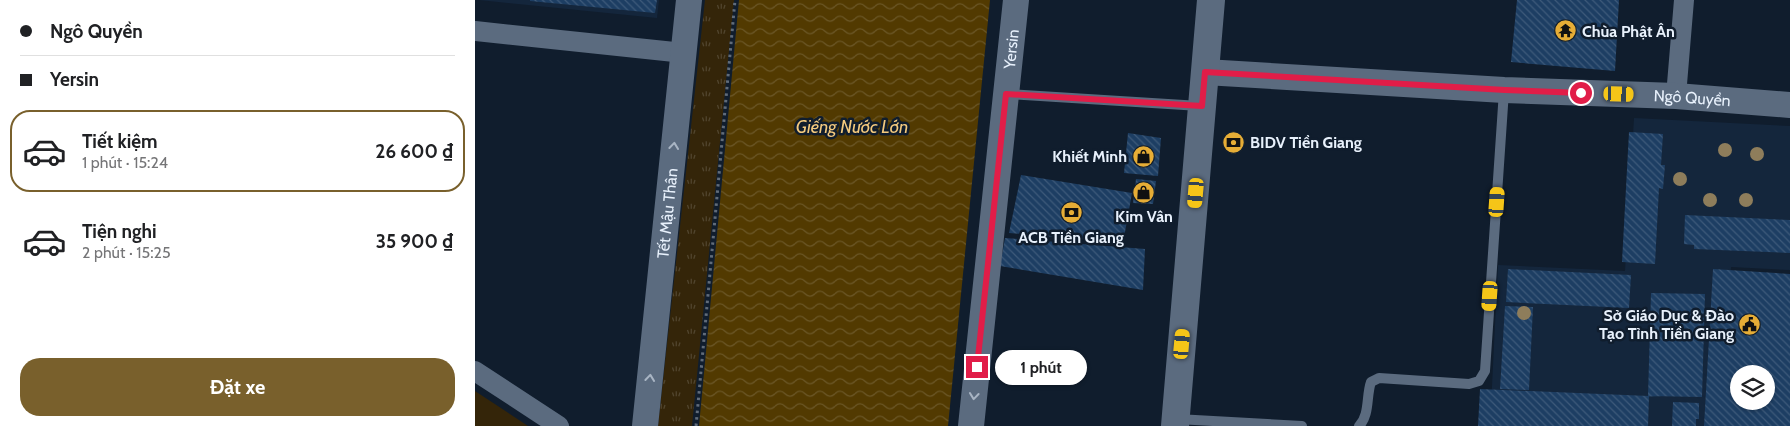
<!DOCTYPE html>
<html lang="vi">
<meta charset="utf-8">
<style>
:root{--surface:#fff;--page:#f6f6f6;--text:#202124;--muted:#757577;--line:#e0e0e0;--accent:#79602c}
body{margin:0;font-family:Cabin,sans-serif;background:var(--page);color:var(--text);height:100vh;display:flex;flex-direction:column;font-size:19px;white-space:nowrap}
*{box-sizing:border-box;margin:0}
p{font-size:16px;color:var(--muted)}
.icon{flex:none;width:28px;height:28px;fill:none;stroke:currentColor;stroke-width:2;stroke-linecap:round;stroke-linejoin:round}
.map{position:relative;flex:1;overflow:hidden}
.side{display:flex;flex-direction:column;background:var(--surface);width:475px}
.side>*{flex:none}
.guide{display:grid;align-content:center;height:110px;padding:0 20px;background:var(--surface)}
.tools{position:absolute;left:1255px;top:365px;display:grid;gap:10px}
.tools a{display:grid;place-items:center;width:45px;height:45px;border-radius:50%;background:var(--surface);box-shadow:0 1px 4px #0004;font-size:25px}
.end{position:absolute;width:22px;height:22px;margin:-11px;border:6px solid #e11d48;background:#fff;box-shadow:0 0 0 2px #fff}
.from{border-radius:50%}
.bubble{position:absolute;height:35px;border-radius:18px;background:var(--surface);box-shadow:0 1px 4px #0004;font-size:16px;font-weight:800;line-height:35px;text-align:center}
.car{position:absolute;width:15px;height:30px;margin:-15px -8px;border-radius:6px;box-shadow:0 0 4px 1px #0007;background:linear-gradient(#f5c518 24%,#345 0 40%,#f5c518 0 76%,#345 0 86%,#f5c518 0)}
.guide b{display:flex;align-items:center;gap:18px;height:48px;font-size:19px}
.guide b+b{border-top:1px solid var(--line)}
.guide i{width:12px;height:12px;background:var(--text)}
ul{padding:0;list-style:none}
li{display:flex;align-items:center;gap:15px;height:82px;margin:0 10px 8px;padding:0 10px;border:2px solid transparent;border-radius:20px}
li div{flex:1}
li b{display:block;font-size:19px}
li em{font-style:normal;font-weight:800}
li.selected{border-color:var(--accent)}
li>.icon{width:45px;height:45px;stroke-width:1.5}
.button{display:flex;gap:10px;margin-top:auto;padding:10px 20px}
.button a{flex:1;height:58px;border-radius:20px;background:var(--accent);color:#fff;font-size:20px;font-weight:800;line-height:58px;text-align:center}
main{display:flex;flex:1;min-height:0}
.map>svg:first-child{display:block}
.built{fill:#14263c}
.green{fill:#342509}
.park{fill:url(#park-tufts)}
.water{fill:url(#water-waves)}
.building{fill:url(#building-back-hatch);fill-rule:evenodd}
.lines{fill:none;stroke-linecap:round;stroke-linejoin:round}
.path{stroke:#616c7a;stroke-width:3;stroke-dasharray:2.5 4;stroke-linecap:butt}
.service{stroke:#5b6b7f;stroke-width:10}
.minor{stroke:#5b6b7f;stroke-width:20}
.tertiary{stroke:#5b6b7f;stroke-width:26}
.secondary{stroke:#5b6b7f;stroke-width:28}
.tree{fill:#8e7d5b}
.oneway{stroke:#a9b5c4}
.route{stroke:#e11d48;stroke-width:6}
.labels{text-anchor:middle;stroke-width:5;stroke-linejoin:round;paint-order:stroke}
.poi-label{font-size:16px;font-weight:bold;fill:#e8f1fc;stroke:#101d2d;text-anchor:start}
.street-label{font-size:16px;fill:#e8f1fc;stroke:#101d2d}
.water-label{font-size:18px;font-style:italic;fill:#f4ca7e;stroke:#101d2d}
</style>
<main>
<section class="side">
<div class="guide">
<b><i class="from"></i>Ngô Quyền</b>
<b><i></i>Yersin</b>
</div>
<ul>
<li class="selected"><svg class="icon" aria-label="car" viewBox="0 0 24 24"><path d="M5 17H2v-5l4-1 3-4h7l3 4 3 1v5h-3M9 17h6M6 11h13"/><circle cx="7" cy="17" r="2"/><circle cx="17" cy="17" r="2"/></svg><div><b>Tiết kiệm</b><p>1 phút · 15:24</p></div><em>26 600 ₫</em></li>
<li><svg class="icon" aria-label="car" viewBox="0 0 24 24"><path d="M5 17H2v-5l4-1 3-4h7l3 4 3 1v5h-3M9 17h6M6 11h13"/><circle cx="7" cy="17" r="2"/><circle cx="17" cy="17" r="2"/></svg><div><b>Tiện nghi</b><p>2 phút · 15:25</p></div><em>35 900 ₫</em></li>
</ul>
<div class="button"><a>Đặt xe</a></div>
</section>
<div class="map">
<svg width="1315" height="426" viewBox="0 0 1315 426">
<defs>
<pattern id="park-tufts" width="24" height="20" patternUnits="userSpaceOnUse" patternTransform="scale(1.25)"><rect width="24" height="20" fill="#342509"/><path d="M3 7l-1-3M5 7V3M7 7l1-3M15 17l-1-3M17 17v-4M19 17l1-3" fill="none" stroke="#51452e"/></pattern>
<pattern id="water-waves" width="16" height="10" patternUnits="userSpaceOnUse" patternTransform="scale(1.25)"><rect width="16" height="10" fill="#523a01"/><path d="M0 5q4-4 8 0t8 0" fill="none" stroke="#6b5727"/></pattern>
<pattern id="building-back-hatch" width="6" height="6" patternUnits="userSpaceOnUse" patternTransform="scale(1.25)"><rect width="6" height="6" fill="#1d3e63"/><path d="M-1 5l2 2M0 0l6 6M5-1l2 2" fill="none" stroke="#3e5a7a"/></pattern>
</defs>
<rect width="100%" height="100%" fill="#101d2d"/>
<path class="built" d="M 4,0 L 184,0 L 182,18 Z
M 1159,118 L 1315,126 L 1315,270 L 1256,267 L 1248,426 L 1015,426 L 1023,265 L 1150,271 Z"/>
<path class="green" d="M 0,391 L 53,426 L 0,426 Z"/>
<path class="park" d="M 230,0 L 259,0 L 217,426 L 183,426 Z"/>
<path class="water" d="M 264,0 L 515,0 L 473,426 L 224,426 Z"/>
<path class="building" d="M 55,0 L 182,0 L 180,13 L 55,1 Z
M 1042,0 L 1144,0 L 1140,71 L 1036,62 Z
M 1154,132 L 1188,134 L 1186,165 L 1190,165 L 1188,189 L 1184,188 L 1180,264 L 1147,262 Z
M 653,133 L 686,138 L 683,176 L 649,173 Z
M 546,175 L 657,193 L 648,243 L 534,233 Z
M 661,179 L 681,181 L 678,204 L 658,203 Z
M 1210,215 L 1315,220 L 1315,253 L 1219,249 L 1219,245 L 1209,244 Z
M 530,238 L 670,249 L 668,290 L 525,266 Z
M 1033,269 L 1156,275 L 1154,308 L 1031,302 Z
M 1238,269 L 1315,274 L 1315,426 L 1229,426 ZM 1264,374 L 1291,374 L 1291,401 L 1264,401 Z
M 1176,293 L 1230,294 L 1227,397 L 1173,396 Z
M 1030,306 L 1058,307 L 1054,390 L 1025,389 Z
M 1005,389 L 1174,396 L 1173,426 L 1003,426 Z
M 1198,402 L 1224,403 L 1224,419 L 1221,419 L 1221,426 L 1197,426 Z"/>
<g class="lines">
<path class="path" d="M 221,426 L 260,0"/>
<path class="service" d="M 532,94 L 725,106
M 702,419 L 827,426
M 884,426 C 895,415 891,396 896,382 L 904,378 L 994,384 L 1004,381 L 1010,371 L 1029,91"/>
<path class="minor" d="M 0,31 L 209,53
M 1201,96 L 1209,0
M 0,371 L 84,426"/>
<g class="tertiary">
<path id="s1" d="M 730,72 L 1029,90 L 1201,96 L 1315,105"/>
<path id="s2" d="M 170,426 L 214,0"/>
<path id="s3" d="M 496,426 L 541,0"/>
</g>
<path class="secondary" d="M 700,426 L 736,0"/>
</g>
<g class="tree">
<circle cx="1250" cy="150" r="7"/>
<circle cx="1282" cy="154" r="7"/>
<circle cx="1205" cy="179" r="7"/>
<circle cx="1235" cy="200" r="7"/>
<circle cx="1271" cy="200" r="7"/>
<circle cx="1049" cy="313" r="7"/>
</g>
<defs><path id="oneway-chevron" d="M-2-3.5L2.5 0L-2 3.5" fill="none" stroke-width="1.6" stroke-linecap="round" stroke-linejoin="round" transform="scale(1.25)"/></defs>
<g class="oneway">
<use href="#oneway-chevron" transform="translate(199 146) rotate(-84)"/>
<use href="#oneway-chevron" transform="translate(175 378) rotate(-84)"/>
<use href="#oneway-chevron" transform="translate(499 396) rotate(96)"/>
</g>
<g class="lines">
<path class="route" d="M 502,367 L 531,94 L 727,106 L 730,72 L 1030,90 L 1106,93"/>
</g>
<defs>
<symbol id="temple-disc" viewBox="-11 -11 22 22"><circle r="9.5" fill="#e6ad36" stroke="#101d2d"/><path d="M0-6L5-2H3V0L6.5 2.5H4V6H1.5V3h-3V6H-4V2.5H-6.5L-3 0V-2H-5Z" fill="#111"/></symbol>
<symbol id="bank-disc" viewBox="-11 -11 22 22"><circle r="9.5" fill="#e6ad36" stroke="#101d2d"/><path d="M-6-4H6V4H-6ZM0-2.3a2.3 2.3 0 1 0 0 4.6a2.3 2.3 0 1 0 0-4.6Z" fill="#111"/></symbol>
<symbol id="shop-disc" viewBox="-11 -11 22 22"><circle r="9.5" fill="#e6ad36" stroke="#101d2d"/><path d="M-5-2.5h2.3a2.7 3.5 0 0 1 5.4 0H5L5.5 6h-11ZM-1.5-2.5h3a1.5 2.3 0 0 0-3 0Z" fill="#111"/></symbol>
<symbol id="civic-disc" viewBox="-11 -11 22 22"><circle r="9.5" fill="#e6ad36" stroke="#101d2d"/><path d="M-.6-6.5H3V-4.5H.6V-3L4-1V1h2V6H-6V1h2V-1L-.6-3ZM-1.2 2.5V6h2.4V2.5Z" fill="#111"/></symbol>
</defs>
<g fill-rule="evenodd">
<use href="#temple-disc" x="1078" y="18" width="25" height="25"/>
<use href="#bank-disc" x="746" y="130" width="25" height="25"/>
<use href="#shop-disc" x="656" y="144" width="25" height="25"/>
<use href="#shop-disc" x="656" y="180" width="25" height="25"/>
<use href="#bank-disc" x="584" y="200" width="25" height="25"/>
<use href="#civic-disc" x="1262" y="312" width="25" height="25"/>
</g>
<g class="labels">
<g class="poi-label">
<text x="1107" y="37">Chùa Phật Ân</text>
<text x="775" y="148">BIDV Tiền Giang</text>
<text x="652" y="162" text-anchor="end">Khiết Minh</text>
<text x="669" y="222" text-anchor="middle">Kim Vân</text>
<text x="596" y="243" text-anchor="middle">ACB Tiền Giang</text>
<text x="1259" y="321" text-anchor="end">Sở Giáo Dục &amp; Đào<tspan x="1259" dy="18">Tạo Tỉnh Tiền Giang</tspan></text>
</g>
<g class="street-label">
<text dy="6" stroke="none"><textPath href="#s3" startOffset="379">Yersin</textPath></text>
<text dy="6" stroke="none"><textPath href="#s1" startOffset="488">Ngô Quyền</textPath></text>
<text dy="6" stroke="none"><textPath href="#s2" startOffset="214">Tết Mậu Thân</textPath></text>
</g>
<g class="water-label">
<text x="377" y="133">Giếng Nước Lớn</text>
</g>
</g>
</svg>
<div class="tools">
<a><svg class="icon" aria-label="layers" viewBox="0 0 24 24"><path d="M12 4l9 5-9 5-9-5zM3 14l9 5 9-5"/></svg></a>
</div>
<i class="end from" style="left:1106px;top:93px"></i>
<i class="end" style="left:502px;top:367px"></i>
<div class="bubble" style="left:520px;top:350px;width:92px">1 phút</div>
<i class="car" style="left:1144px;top:94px;rotate:92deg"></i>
<i class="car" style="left:721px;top:193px;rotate:185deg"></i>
<i class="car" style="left:1022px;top:202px;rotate:4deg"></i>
<i class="car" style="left:1015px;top:296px;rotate:184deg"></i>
<i class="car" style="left:707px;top:344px;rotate:5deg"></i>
</div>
</main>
